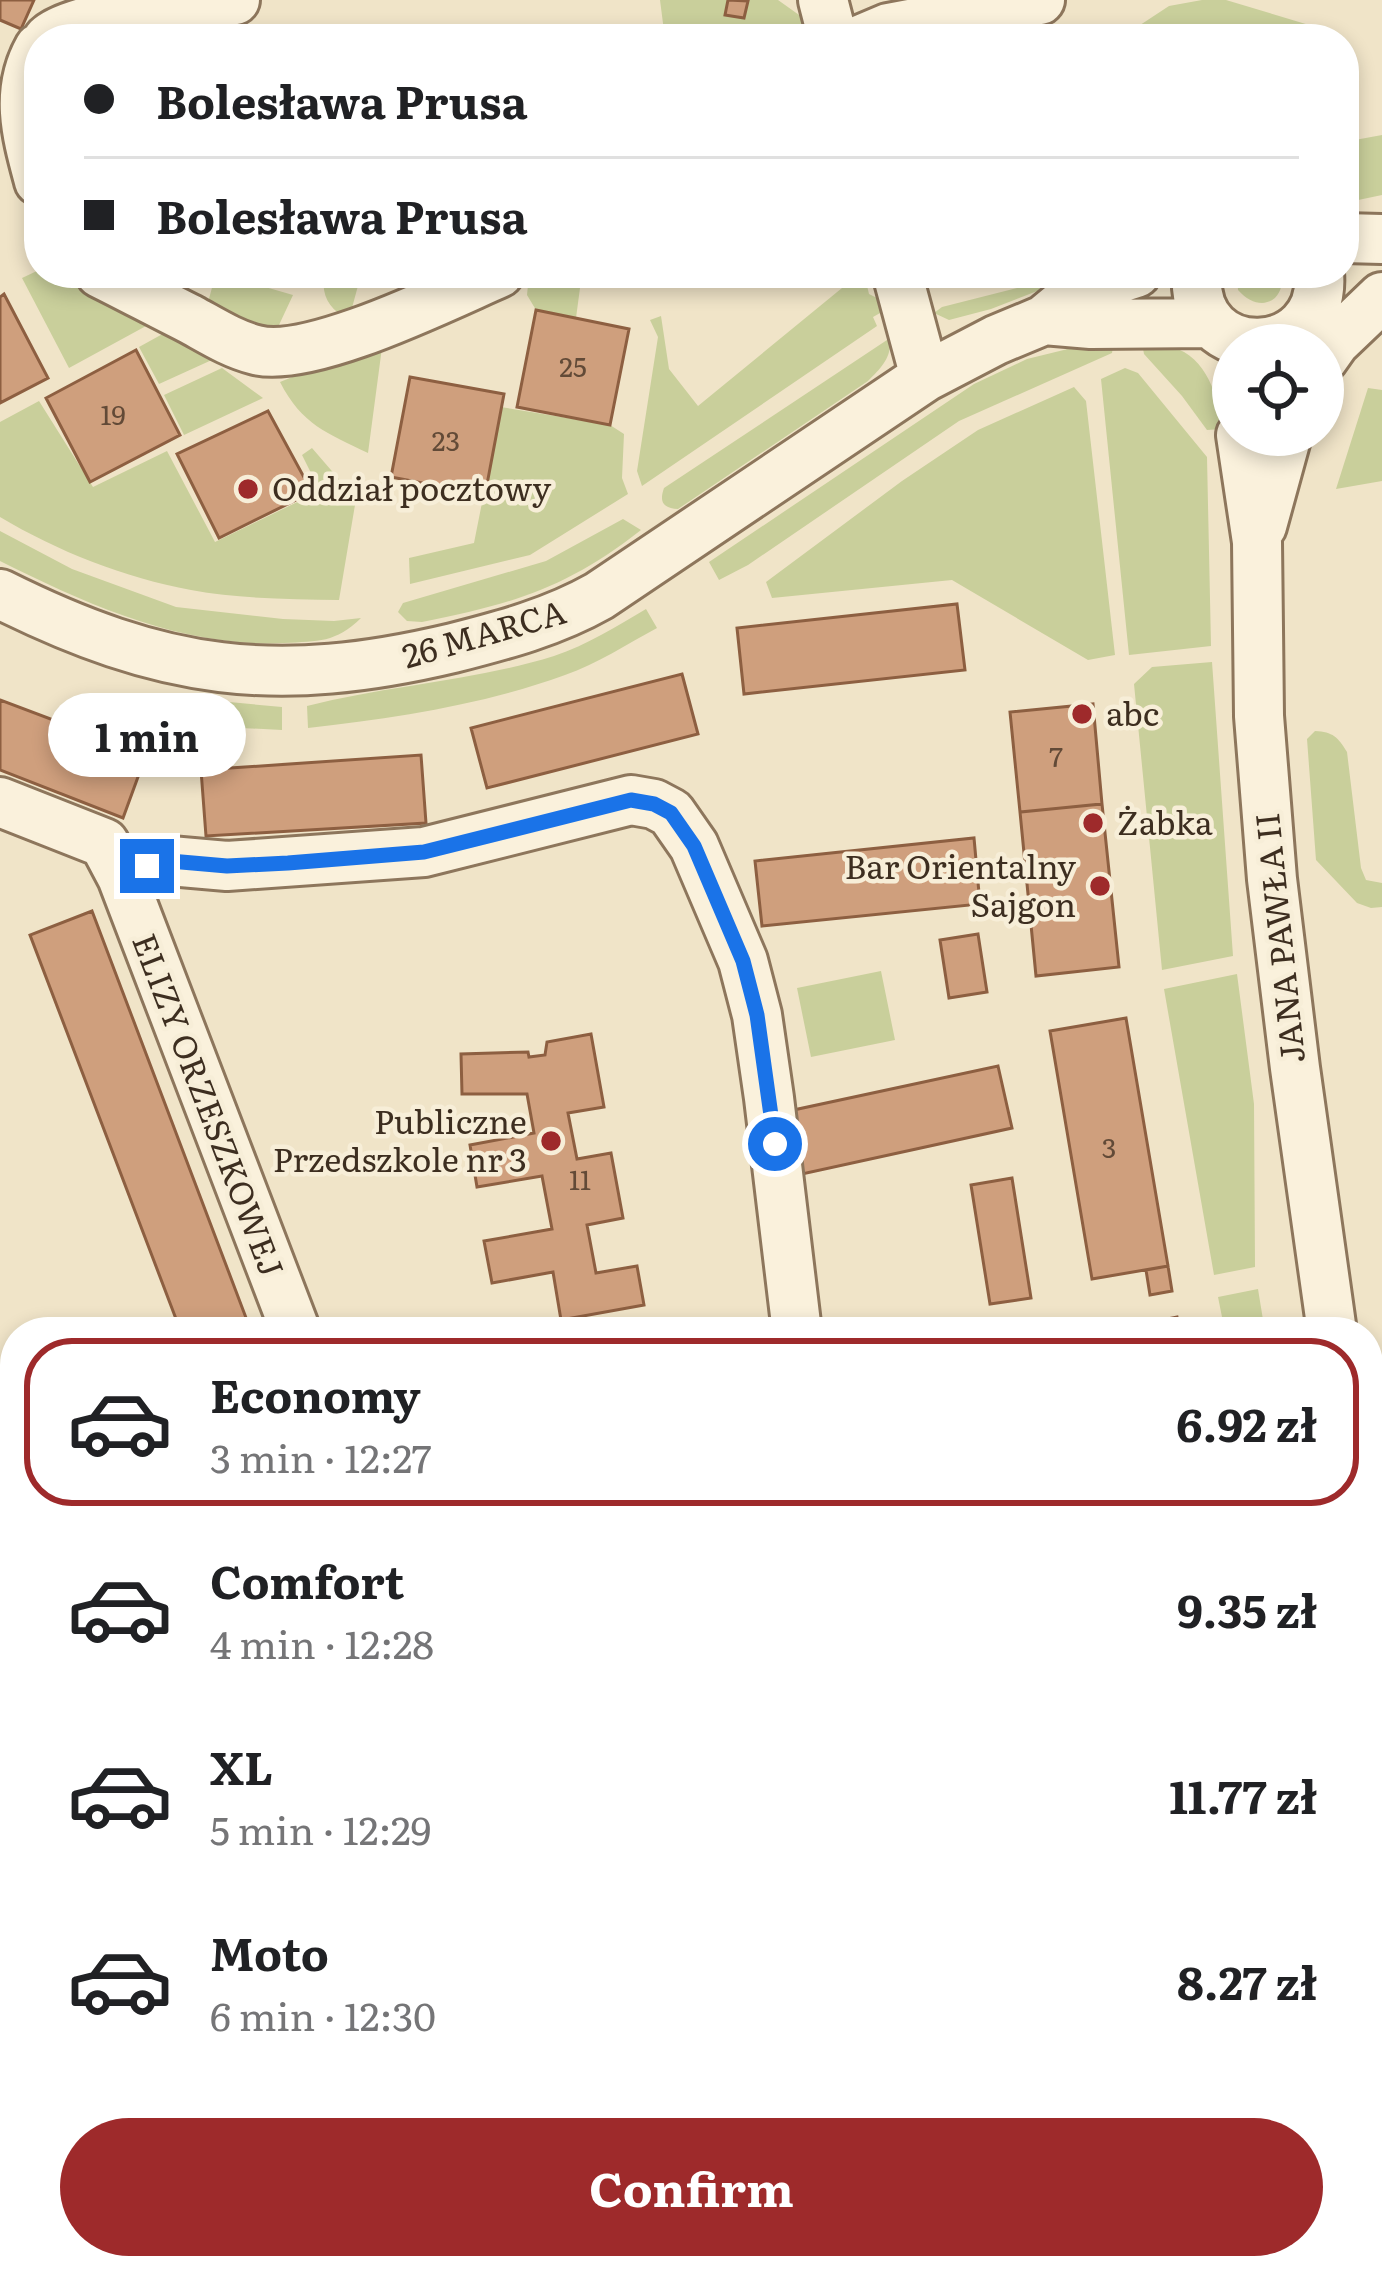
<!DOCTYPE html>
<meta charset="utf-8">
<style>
:root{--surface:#fff;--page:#f2f2f2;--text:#202124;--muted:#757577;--line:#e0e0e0;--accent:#9e2a2b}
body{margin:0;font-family:Literata,serif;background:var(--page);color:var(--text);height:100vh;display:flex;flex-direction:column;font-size:45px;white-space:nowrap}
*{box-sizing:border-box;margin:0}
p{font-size:39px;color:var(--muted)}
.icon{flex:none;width:66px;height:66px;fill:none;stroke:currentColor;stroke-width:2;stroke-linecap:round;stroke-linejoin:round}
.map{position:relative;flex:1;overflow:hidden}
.panel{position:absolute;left:0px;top:1317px;width:1383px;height:963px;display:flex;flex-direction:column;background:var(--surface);border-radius:48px 48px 0 0;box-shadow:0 6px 18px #0003}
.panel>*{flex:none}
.banner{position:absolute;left:24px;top:24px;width:1335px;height:264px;border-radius:48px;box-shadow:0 6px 18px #0003;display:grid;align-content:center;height:264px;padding:0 60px;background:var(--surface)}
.buttons{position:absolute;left:1212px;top:324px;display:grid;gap:24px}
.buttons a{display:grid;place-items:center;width:132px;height:132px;border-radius:50%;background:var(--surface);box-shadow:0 6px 18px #0003;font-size:60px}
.end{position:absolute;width:54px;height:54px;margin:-27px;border:15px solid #1a73e8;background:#fff;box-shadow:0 0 0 6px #fff}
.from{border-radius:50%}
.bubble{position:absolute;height:84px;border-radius:42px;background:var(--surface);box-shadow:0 6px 18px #0003;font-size:39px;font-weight:700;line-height:84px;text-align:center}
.banner b{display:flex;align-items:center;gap:42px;height:114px;font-size:45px}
.banner b+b{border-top:3px solid var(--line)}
.banner i{width:30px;height:30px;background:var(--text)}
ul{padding:21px 0 0;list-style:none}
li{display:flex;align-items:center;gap:36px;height:168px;margin:0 24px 18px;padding:0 36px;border:6px solid transparent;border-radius:48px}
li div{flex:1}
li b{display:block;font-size:45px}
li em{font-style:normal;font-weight:700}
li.current{border-color:var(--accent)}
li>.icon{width:108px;height:108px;stroke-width:1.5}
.action{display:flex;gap:24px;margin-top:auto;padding:24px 60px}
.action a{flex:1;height:138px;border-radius:72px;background:var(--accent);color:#fff;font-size:48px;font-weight:700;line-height:138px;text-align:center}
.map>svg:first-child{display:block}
.green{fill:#c9cf9b}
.building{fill:#cf9f7d;stroke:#8d5f41;stroke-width:3}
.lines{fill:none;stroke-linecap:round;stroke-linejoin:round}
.minor-casing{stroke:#8d765c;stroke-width:54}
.major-casing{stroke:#5b4430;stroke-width:66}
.minor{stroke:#faf1dc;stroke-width:48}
.major{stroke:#f3d9a0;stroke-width:60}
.route{stroke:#1a73e8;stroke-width:15}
.poi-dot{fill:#9e2a2b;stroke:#f7eed8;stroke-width:4.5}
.labels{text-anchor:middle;stroke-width:9;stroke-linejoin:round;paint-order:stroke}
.number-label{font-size:27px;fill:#624a37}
.poi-label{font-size:33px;fill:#3d2e20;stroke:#f7eed8;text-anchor:start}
.street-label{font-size:33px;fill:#3d2e20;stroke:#f7eed8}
</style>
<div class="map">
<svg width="1382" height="2278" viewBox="0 0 1382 2278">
<rect width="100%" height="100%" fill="#f0e4c8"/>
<path class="green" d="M 660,0 L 778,0 L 816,27 L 815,39 L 665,39 Z
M 1202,0 L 1226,0 L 1309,25 L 1310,39 L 1132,39 L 1131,31 L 1169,6 Z
M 1382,135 L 1382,195 L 1344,203 L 1344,142 Z
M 39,270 L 39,273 L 71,273 L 157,320 L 69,368 L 22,278 Z
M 216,273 L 293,295 L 279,325 L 258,337 L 207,306 Z
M 325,273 L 354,283 L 358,273 L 386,273 L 380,287 L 359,282 L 349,319 C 329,310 320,295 325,273 Z
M 555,273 L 582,273 L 576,318 L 536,310 L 527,295 L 528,285 Z
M 832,273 L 864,273 L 869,294 L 889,304 L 889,308 L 873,317 L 877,326 L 642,486 L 637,471 L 658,337 L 650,320 L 661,316 L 669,369 L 698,406 L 842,288 Z
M 1237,273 L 1282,273 C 1285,304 1258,313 1238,290 Z
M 1048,280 L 1063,281 L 991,309 L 949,320 L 934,313 L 942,307 Z
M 168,331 L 214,359 L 159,384 L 139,347 Z
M 890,338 C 892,358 881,368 868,381 L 678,509 C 663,508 659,502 664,488 Z
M 383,340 L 368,453 C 327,433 302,425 280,382 Z
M 1114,341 L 1112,353 L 959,421 L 748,565 L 719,580 L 709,562 L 974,384 L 1027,359 L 1080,346 Z
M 1142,343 C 1151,344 1163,344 1172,347 C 1207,357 1219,397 1221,429 L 1207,430 L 1182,396 L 1144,354 Z
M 222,368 L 263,398 L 184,435 L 164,395 Z
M 1125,368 L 1138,373 L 1207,457 L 1211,646 L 1129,655 L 1101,379 Z
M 1074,387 L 1086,401 L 1115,655 L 1088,660 L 952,580 L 772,598 L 766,582 L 902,481 L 978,430 Z
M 1368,388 L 1382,390 L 1382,481 L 1336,489 Z
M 39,401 L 93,487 L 167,451 L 215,542 L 320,491 L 302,455 L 312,448 L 356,499 L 339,600 C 290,599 239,599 191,590 C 125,578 57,551 0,517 L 0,422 Z
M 501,407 L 610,425 L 624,434 L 622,478 L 628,494 L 530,555 L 410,584 L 409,558 L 474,543 Z
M 623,519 L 641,530 C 567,588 513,604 422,622 L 407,621 L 398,612 L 403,603 L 546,561 Z
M 0,531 L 72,569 L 176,607 L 283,619 L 334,621 L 361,618 C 335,643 319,641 284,643 C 184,648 88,605 0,561 Z
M 646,609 L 657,628 C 627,644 597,664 565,675 C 483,705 394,718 308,728 L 307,706 C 389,685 474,681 554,656 C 587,645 617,626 646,609 Z
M 1212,662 L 1233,956 L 1162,970 L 1134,684 L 1152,667 Z
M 186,698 L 282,707 L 282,730 L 143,723 L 144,709 L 183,711 Z
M 1315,731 C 1333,732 1338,737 1347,752 L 1361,868 L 1366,880 L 1382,883 L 1382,907 L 1371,908 L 1357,903 L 1316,860 L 1307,739 Z
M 881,971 L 895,1040 L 811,1057 L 797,988 Z
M 1237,974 L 1254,1104 L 1255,1267 L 1214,1275 L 1164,989 Z
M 1258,1289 L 1265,1332 L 1225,1332 L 1218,1297 Z
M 1368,1769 L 1382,1844 L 1382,1939 L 1368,1983 L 1378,1940 L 1368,1875 Z
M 561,2265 L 1337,2265 L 1339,2278 L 1096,2278 L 919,2266 L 919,2278 L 562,2278 Z"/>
<path class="building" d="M 0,0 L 34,0 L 21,29 L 0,20 Z
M 728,0 L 748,1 L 744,18 L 725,15 Z
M 1040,22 L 1042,39 L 969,39 L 1006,34 L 1005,27 Z
M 315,27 L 325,30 L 350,39 L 311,39 Z
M 4,294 L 48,378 L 0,403 L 0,297 Z
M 536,310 L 629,329 L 610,425 L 517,407 Z
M 136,350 L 180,435 L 90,482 L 46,398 Z
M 410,377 L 504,394 L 485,495 L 391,477 Z
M 268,411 L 312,492 L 219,538 L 177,454 Z
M 957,604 L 965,670 L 744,694 L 737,628 Z
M 682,674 L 698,734 L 487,788 L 471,728 Z
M 0,700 L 146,755 L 123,818 L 0,770 Z
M 1093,704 L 1102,804 L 1020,812 L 1010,712 Z
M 421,755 L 426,823 L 206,836 L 201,770 Z
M 1102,804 L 1119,967 L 1036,976 L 1020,812 Z
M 974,838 L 980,904 L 762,926 L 755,861 Z
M 92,911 L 248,1323 L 223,1332 L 181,1332 L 30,935 Z
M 978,934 L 987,992 L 949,998 L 940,940 Z
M 1126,1018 L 1168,1266 L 1092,1279 L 1050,1031 Z
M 591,1034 L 604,1107 L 568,1113 L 577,1159 L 611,1153 L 623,1218 L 587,1225 L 596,1273 L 637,1266 L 644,1305 L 561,1320 L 553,1272 L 492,1283 L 484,1241 L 552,1229 L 542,1176 L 477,1187 L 470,1145 L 534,1133 L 527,1094 L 462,1094 L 461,1054 L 528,1052 L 529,1057 L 545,1055 L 547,1042 Z
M 998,1066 L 1012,1128 L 802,1174 L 789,1111 Z
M 1012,1178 L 1031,1298 L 990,1304 L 971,1185 Z
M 1168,1266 L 1172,1291 L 1150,1295 L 1146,1270 Z
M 1177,1317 L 1180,1332 L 1104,1332 Z
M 0,1407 L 15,1412 L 15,1477 L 11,1489 L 0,1485 Z
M 0,1614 L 15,1620 L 15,1690 L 0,1685 Z"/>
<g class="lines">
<defs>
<path id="minor" d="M 823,0 L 833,39
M 48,39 C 73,14 195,4 235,0
M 862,39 L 888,28 L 1040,0
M 39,48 C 14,92 27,136 39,181
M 1344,238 L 1382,239
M 100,273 C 130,288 160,304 190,319 C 212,331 232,344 256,350 C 310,364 446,296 499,273
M 897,273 L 925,377
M 1197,273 C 1190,369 1327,363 1319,273
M 1044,320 L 1091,324 L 1211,323
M 1323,359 L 1335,342 L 1382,297
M 1241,435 L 1257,542 L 1259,716 L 1272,879 L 1295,1068 L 1332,1332
M 1262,526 L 1287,435
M 0,594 C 162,675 276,690 453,648 C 504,635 553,622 599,596 L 925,377 L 996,340 L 1044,320 L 1073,296 L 1089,288 L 1136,273
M 0,802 L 104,843 L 122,877 L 296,1332
M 122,877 L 147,865 L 170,861 L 227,866 L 424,852 L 631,800 L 654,804 L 671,813 L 694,846 L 743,961 L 757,1015 L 769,1098 L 797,1332
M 0,1549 L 15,1554
M 1368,1564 L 1382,1651
M 1368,1716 L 1382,1716
M 0,1845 L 15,1852
M 1368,2034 L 1382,2015"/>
<path id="major" d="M 0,1899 L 15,1902
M 1368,2136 L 1382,2131
M 1368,2188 L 1382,2192"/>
</defs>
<use href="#minor" class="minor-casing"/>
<use href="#major" class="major-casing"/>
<use href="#minor" class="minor"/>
<use href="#major" class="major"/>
</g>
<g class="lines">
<path class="route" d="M 147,866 L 170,861 L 227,866 L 288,863 L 424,852 L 631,800 L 654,804 L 671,813 L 694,846 L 743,961 L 757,1015 L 775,1144"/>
</g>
<g class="poi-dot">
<circle cx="248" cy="489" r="12"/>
<circle cx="1082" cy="714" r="12"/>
<circle cx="1093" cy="823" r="12"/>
<circle cx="1100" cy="886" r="12"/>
<circle cx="551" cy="1141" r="12"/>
</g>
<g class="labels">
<g class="number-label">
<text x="573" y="377">25</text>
<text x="113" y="425">19</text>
<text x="446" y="451">23</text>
<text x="1056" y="767">7</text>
<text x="1109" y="1158">3</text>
<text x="580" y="1190">11</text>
</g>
<g class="poi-label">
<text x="272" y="501">Oddział pocztowy</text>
<text x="1106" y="726">abc</text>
<text x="1117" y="835">Żabka</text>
<text x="1076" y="879" text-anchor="end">Bar Orientalny<tspan x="1076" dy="38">Sajgon</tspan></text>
<text x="527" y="1134" text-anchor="end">Publiczne<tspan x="527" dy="38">Przedszkole nr 3</tspan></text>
</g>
<g class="street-label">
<text transform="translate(484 634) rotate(-16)" y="12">26 MARCA</text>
<text transform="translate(1280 938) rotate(-96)" y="12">JANA PAWŁA II</text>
<text transform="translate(208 1105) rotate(69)" y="12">ELIZY ORZESZKOWEJ</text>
</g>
</g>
</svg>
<div class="buttons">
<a><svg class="icon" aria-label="locate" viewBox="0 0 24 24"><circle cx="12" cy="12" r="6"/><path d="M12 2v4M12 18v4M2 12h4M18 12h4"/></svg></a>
</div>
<i class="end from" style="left:775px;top:1144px"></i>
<i class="end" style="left:147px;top:866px"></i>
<div class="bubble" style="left:48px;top:693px;width:198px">1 min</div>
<div class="banner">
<b><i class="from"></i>Bolesława Prusa</b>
<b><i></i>Bolesława Prusa</b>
</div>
<section class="panel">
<ul>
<li class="current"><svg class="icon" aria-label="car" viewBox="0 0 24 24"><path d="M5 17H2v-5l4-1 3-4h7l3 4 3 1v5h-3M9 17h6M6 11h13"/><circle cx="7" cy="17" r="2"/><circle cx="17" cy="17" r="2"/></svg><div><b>Economy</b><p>3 min · 12:27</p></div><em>6.92 zł</em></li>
<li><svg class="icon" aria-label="car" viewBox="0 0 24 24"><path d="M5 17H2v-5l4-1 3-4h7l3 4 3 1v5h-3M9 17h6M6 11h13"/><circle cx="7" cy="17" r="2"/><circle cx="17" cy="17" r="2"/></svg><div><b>Comfort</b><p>4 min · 12:28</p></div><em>9.35 zł</em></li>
<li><svg class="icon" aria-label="car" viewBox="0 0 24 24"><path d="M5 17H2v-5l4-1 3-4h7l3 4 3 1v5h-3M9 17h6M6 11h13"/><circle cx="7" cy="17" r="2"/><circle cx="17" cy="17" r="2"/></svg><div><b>XL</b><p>5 min · 12:29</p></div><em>11.77 zł</em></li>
<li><svg class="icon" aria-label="car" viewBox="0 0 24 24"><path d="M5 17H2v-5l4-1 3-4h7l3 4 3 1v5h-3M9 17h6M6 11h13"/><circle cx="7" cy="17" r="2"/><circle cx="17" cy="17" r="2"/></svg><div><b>Moto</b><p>6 min · 12:30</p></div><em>8.27 zł</em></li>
</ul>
<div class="action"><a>Confirm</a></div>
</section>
</div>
